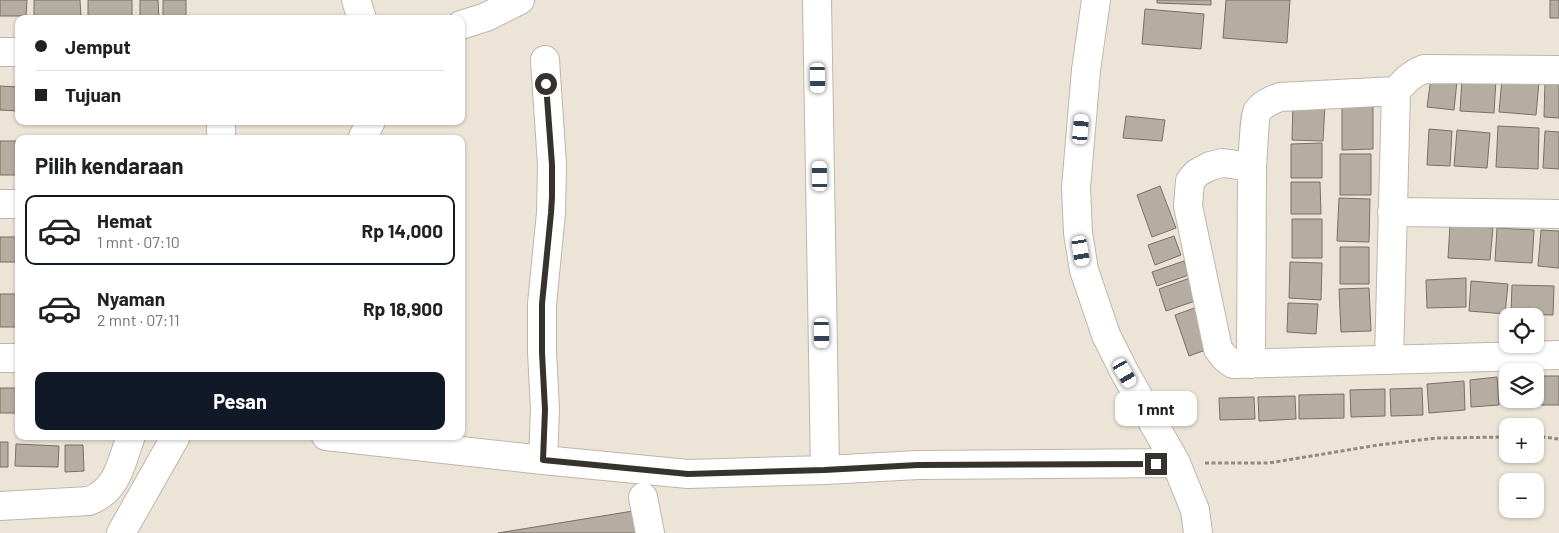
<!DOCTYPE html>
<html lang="id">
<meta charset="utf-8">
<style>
:root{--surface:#fff;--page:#f2f2f2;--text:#202124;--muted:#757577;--line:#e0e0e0;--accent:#111827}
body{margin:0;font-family:Barlow,sans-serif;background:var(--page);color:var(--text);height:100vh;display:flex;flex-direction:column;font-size:19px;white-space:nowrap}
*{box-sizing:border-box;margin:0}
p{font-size:16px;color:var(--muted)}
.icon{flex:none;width:28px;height:28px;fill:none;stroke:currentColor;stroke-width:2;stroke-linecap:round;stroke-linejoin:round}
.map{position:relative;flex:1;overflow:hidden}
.side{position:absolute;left:15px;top:135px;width:450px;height:305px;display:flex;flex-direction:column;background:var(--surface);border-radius:10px;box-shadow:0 1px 4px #0004}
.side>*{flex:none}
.top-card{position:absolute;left:15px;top:15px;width:450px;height:110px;border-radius:10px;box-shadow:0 1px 4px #0004;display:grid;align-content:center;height:110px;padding:0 20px;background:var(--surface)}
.tools{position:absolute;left:1499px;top:308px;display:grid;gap:10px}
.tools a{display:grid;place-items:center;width:45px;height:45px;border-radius:10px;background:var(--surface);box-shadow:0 1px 4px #0004;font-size:25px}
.end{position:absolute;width:22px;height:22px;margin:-11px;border:6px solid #36332e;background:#fff;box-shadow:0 0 0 2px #fff}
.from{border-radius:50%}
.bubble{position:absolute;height:35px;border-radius:10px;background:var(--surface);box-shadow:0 1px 4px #0004;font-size:16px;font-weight:700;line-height:35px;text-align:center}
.car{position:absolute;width:15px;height:30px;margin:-15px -8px;border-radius:6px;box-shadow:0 0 4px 1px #0007;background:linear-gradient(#fff 24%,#345 0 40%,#fff 0 76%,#345 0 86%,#fff 0)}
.top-card b{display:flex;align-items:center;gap:18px;height:48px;font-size:19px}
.top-card b+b{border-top:1px solid var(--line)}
.top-card i{width:12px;height:12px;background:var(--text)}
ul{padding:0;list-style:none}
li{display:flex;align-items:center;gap:15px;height:70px;margin:0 10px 8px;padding:0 10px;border:2px solid transparent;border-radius:10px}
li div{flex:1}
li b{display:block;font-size:19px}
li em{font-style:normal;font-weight:700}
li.current{border-color:var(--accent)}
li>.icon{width:45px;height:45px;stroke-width:1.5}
h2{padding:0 20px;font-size:22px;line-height:60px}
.action{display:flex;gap:10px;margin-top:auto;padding:10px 20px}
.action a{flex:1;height:58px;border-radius:10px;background:var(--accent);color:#fff;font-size:20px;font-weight:700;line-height:58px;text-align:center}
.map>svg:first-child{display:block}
.building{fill:#b6ada2;stroke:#786f65}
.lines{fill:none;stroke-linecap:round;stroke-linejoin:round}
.minor-casing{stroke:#bfb6ab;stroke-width:30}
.path{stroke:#8f8981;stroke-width:3;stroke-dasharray:4 2.5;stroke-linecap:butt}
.minor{stroke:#fff;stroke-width:28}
.route{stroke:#36332e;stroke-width:6}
</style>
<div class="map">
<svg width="1559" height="533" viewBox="0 0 1559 533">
<rect width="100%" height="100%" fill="#ede4d8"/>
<path class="building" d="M 0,0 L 27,0 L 26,16 L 0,16 Z
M 34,0 L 80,0 L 81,17 L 34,19 Z
M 88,0 L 132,0 L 132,19 L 88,19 Z
M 140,0 L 158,0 L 159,19 L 140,19 Z
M 163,0 L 186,0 L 186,19 L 163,19 Z
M 1157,0 L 1211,0 L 1211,5 L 1157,3 Z
M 1226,0 L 1290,0 L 1287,43 L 1223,38 Z
M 1550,0 L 1559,0 L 1559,18 L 1550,18 Z
M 1145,9 L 1204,14 L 1201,49 L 1142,44 Z
M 1431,78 L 1457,81 L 1454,110 L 1427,107 Z
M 1462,78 L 1496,80 L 1494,113 L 1460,111 Z
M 1502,79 L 1539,82 L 1536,115 L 1499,112 Z
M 1545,81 L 1559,82 L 1559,118 L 1544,117 Z
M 0,86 L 19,87 L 19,111 L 0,110 Z
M 1293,103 L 1325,104 L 1323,141 L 1292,140 Z
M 1342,103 L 1373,103 L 1373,149 L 1342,150 Z
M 1126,116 L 1165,120 L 1162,141 L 1123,138 Z
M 1498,126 L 1539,128 L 1538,169 L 1496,167 Z
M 1429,129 L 1452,131 L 1450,166 L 1427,165 Z
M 1457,130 L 1490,133 L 1487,168 L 1454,166 Z
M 1545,131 L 1559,132 L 1559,169 L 1543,168 Z
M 0,141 L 17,141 L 16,175 L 0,175 Z
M 1322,143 L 1322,178 L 1291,178 L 1291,144 Z
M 1340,154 L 1371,154 L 1371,195 L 1340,195 Z
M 1291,182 L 1320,182 L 1321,214 L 1291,214 Z
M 1160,186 L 1176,228 L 1152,237 L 1137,195 Z
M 1339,198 L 1370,199 L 1369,242 L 1337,241 Z
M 1292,219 L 1322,219 L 1322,258 L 1292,258 Z
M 1450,225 L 1493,228 L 1490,260 L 1448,258 Z
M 1497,228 L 1534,230 L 1532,263 L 1495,261 Z
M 1541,230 L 1559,231 L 1559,268 L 1538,266 Z
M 1174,236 L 1181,255 L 1155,265 L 1148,245 Z
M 0,237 L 16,237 L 16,262 L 0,262 Z
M 1340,247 L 1369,247 L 1369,284 L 1340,284 Z
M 1184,261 L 1189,275 L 1157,286 L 1152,272 Z
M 1290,262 L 1322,263 L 1321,300 L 1289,298 Z
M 1190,278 L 1198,300 L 1166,311 L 1159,289 Z
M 1466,278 L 1466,307 L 1427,308 L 1426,280 Z
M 1471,281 L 1508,284 L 1505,314 L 1469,311 Z
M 1512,285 L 1554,286 L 1553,315 L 1511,314 Z
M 1369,288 L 1371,331 L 1341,332 L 1339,289 Z
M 0,294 L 17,294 L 16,327 L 0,327 Z
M 1288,303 L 1318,304 L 1316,334 L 1287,332 Z
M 1200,306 L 1214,347 L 1189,356 L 1175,315 Z
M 1542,376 L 1559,376 L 1559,405 L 1541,405 Z
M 1497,377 L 1499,405 L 1471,407 L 1470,380 Z
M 1506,378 L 1508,378 L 1508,399 L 1534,399 L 1534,406 L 1506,406 Z
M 1464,381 L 1465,410 L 1429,413 L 1427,384 Z
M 0,388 L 19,388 L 19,413 L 0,413 Z
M 1422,388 L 1423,415 L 1391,416 L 1390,389 Z
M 1385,389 L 1385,416 L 1351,417 L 1350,390 Z
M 1344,394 L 1344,418 L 1299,419 L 1299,395 Z
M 1295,396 L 1296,419 L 1259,421 L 1258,397 Z
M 1254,397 L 1255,419 L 1220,420 L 1219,398 Z
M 0,442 L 8,442 L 8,467 L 0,467 Z
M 16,444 L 59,446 L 58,467 L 15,466 Z
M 65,445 L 83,445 L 84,471 L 65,472 Z
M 633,511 L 637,533 L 498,533 Z"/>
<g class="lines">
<defs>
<path id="minor" d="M 356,0 L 362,19
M 817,0 L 825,470
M 1096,0 L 1086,70 L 1076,188 L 1078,233 L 1084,270 L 1106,335 L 1125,373 L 1176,463 L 1195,510 L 1198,533
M 461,25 L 486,17 L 520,0
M 0,52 L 19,52
M 1559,70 L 1424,69 C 1411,74 1405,81 1396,91 L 1280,97 C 1272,100 1262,104 1257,112 C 1254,118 1253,158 1252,167 L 1223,163 L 1210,166 L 1197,173 L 1190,181 L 1188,206 L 1218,349 L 1225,358 L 1233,364 L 1559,355
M 221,139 L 221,121
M 362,139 L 371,121
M 0,204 L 19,204
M 1392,212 L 1559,214
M 0,358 L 19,358
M 1389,360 L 1396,91
M 1251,364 L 1252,167
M 326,436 L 543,460 L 688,474 L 825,470 L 918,465 L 1176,463
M 543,460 L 545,409 L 542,352 L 542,304 L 551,213 L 552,165 L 545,60
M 643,497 L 650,533
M 0,506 L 89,501 C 118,490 121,463 131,436
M 121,533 L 176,436"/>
</defs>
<use href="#minor" class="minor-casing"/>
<path class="path" d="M 1535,436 L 1559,439
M 1205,463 L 1269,463 L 1378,445 L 1437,438 L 1508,437"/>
<use href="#minor" class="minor"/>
</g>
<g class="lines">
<path class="route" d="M 546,84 L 552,165 L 552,197 L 551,213 L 542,304 L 542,352 L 545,410 L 543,460 L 688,474 L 824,470 L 918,465 L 1156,464"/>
</g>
</svg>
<div class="tools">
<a><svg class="icon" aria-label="locate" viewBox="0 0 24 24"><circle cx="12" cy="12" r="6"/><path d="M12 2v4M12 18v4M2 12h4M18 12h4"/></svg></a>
<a><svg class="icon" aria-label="layers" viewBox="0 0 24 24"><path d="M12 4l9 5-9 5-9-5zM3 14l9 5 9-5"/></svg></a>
<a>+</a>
<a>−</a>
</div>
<i class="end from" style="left:546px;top:84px"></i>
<i class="end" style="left:1156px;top:464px"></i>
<div class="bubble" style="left:1115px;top:391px;width:82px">1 mnt</div>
<i class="car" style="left:818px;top:78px;rotate:179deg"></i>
<i class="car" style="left:1081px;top:129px;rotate:5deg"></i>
<i class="car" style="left:820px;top:176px;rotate:359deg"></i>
<i class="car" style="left:1081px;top:251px;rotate:171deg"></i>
<i class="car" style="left:822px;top:333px;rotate:179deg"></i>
<i class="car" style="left:1125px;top:373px;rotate:150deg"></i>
<div class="top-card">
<b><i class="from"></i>Jemput</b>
<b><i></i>Tujuan</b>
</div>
<section class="side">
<h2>Pilih kendaraan</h2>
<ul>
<li class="current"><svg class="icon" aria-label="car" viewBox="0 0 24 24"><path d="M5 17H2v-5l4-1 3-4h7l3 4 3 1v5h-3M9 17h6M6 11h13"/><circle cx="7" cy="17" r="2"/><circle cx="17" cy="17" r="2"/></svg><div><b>Hemat</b><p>1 mnt · 07:10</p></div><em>Rp 14,000</em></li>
<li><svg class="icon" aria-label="car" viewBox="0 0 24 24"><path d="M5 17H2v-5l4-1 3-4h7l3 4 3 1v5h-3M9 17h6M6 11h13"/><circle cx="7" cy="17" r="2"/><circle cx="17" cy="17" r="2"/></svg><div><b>Nyaman</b><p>2 mnt · 07:11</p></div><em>Rp 18,900</em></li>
</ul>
<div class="action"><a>Pesan</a></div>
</section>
</div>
